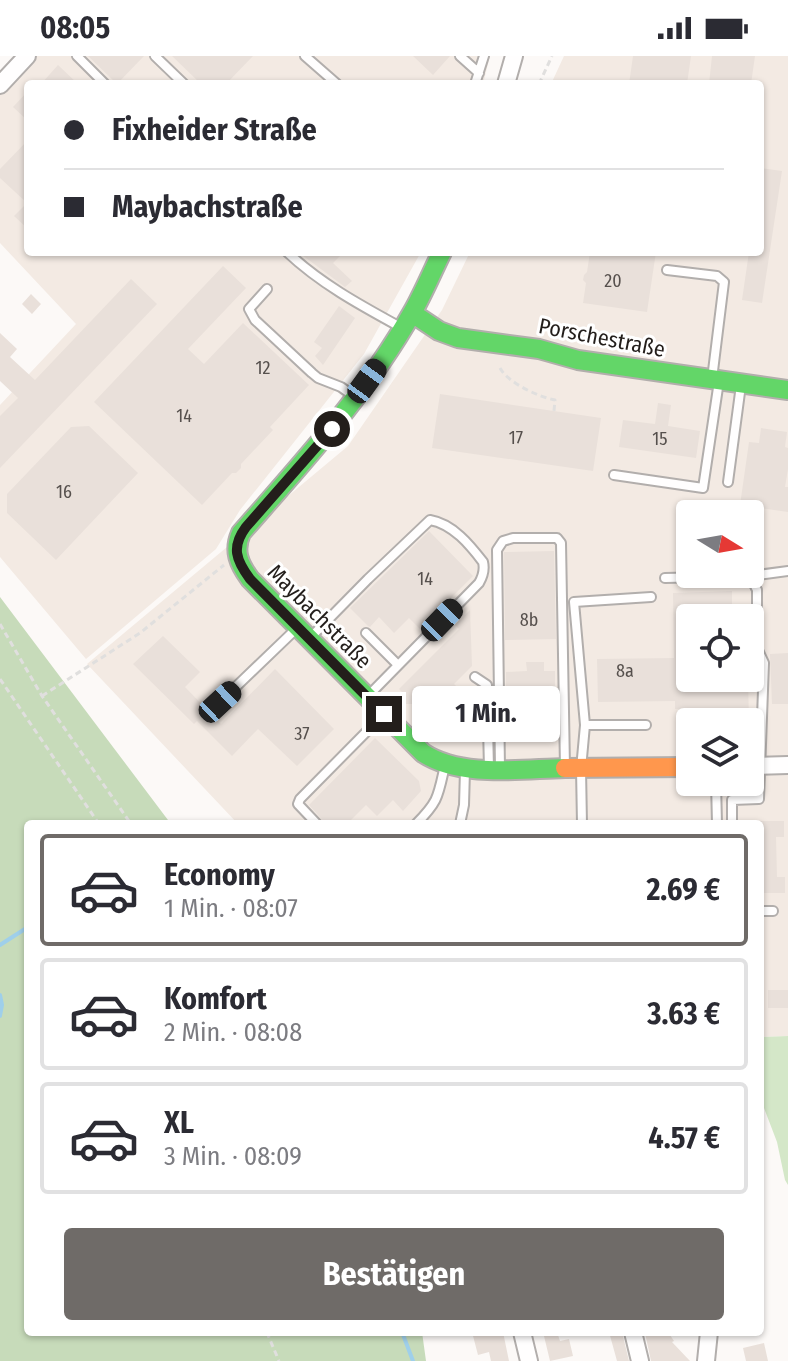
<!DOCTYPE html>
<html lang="de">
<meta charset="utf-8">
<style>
:root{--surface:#fff;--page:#f7f7f7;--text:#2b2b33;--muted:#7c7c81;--line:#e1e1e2;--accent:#6f6b68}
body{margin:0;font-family:"Fira Sans Condensed",sans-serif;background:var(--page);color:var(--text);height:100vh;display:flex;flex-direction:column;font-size:30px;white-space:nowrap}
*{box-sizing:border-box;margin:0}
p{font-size:26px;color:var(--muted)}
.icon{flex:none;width:44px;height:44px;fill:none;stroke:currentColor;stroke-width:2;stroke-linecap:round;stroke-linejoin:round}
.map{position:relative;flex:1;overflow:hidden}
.panel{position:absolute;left:24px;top:764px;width:740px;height:516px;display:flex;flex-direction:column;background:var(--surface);border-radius:8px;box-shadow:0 2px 6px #0004}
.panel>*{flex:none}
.banner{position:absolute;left:24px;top:24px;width:740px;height:176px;border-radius:8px;box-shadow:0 2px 6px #0004;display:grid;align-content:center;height:176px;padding:0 40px;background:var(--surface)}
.needle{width:52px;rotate:101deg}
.buttons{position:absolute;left:676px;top:444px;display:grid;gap:16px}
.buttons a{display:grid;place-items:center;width:88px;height:88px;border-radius:8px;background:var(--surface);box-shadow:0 2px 6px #0004;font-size:40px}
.end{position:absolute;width:36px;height:36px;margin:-18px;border:10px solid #231e1b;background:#fff;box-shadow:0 0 0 4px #fff}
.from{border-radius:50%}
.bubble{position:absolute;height:56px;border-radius:8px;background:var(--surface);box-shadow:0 2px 6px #0004;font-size:26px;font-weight:700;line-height:56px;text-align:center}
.car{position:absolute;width:24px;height:48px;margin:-24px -12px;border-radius:10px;box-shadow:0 0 6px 2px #0007;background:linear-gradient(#222 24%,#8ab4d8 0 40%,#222 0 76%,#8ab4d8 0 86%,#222 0)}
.banner b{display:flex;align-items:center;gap:28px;height:76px;font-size:30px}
.banner b+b{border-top:2px solid var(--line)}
.banner i{width:20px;height:20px;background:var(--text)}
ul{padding:14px 0 0;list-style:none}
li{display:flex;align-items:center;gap:24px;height:112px;margin:0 16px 12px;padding:0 24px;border:4px solid var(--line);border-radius:8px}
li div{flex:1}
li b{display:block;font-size:30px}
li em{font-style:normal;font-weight:700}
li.active{border-color:var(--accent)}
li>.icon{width:72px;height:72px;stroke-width:1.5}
.action{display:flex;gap:16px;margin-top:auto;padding:16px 40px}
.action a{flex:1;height:92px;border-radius:8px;background:var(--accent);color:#fff;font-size:32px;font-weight:700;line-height:92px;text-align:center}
.status{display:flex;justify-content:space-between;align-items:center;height:56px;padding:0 40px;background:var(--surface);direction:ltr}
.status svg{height:22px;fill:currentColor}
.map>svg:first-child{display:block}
.built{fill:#f3eae3;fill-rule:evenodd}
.green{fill:#d4e7c8}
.forest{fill:#c7dbba}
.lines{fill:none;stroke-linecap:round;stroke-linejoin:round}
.stream{stroke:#9fcfea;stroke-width:4}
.building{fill:#e9e0da}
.lane-casing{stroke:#b2aeac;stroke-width:12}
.street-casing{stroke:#b2aeac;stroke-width:20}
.fast-casing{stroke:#b2aeac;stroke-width:22}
.slow-casing{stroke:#b2aeac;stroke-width:22}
.path{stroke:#e0dfde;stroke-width:3;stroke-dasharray:6 4;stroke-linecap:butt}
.lane{stroke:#fffefe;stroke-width:8}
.street{stroke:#fffefe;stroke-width:16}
.fast{stroke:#63d668;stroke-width:18}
.slow{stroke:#ff974d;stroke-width:18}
.route{stroke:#231e1b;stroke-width:10}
.labels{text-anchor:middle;stroke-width:6;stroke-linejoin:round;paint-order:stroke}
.number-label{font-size:18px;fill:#56504d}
.street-label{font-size:22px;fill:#231e1b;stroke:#fff}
</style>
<div class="status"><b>08:05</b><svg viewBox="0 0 49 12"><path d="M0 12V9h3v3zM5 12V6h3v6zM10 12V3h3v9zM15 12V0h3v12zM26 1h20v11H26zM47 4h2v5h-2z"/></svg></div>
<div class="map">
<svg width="788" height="1305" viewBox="0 0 788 1305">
<rect width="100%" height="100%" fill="#fcf9f7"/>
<path class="built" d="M 17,0 L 490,0 L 483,28 L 28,28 L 28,196 L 421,196 L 364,298 L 240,454 L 216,493 L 86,603 L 0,501 L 0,349 L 76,268 L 0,187 L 0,18 Z
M 564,0 L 788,0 L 788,980 L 760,981 L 760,768 L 238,768 L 87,608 L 348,390 L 442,254 L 470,196 L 760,196 L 760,28 L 551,28 ZM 690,458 L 750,458 L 750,518 L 690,518 ZM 690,562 L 750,562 L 750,622 L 690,622 ZM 690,666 L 750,666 L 750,726 L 690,726 Z"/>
<path class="green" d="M 788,980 L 788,1129 L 785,1124 L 777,1086 L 764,1052 L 760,1052 L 760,981 Z"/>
<path class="forest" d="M 0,541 L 171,768 L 28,768 L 28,1276 L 422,1276 L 426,1305 L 0,1305 Z"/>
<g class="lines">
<path class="stream" d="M 0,889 L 28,871
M 0,939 L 2,949 L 0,960
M 402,1276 L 413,1305"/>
</g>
<path class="building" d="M 88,0 L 144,0 L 117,28 Z
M 172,0 L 253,0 L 226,28 L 201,28 Z
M 413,0 L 450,0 L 433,19 Z
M 633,0 L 691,0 L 687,28 L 629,28 Z
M 712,0 L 755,0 L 751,28 L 709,28 Z
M 58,9 L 78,28 L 41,28 Z
M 28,35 L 28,65 L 13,51 Z
M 28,84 L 28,173 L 14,160 L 27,147 L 0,122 L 0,113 Z
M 760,112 L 782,115 L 762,247 L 742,244 L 749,196 L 760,196 Z
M 298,196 L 344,196 L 333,207 L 352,225 L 345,231 Z
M 590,196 L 656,196 L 647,256 L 583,247 L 586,227 L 583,224 L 584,219 L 587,216 Z
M 223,210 L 246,232 L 188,293 L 204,308 L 243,267 L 309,329 L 270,371 L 273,374 L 241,408 L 241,412 L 236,417 L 232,417 L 202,449 L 94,346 Z
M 131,223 L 157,248 L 0,412 L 0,360 L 18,342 L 0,325 L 0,277 L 17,293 L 10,301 L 35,324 Z
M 31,238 L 41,248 L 32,258 L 22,248 Z
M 339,250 L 355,262 L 323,309 L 315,300 L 322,292 L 314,286 Z
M 440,338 L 601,362 L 593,415 L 432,392 Z
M 658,347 L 671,349 L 668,370 L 700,375 L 696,402 L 619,391 L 623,364 L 655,368 Z
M 89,370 L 138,417 L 56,504 L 7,457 L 7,438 L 71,371 Z
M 761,372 L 787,376 L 785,391 L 788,392 L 788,413 L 785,431 L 788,431 L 788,456 L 740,449 L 749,386 L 759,387 Z
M 429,475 L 473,520 L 420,573 L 409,562 L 394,577 L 379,561 L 370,571 L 368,570 L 350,552 Z
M 554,495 L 556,583 L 505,584 L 504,496 Z
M 732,535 L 732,562 L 690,562 L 690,622 L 748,622 L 749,666 L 711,666 L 711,652 L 675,653 L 675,645 L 598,646 L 597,603 L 674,602 L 673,537 Z
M 470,554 L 472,610 L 454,628 L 480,653 L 470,663 L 474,679 L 450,685 L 413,648 L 406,648 L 406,640 L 399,633 L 459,573 L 455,569 Z
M 163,580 L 200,616 L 185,631 L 221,668 L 275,613 L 334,673 L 297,710 L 258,673 L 232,700 L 197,665 L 194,668 L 133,608 Z
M 788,597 L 788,648 L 772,648 L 770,598 Z
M 526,606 L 544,606 L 544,615 L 555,615 L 555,643 L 506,644 L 506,616 L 527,615 Z
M 375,682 L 419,725 L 421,735 L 403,755 L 393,744 L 377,760 L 366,749 L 347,768 L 326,768 L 309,749 Z
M 760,765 L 784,765 L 784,781 L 776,781 L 777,821 L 785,821 L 785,837 L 760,837 Z
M 768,934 L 788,934 L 788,952 L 768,952 Z
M 472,1276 L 503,1276 L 509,1305 L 491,1305 L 489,1296 L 478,1299 Z
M 552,1276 L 557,1276 L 560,1285 L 569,1283 L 573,1300 L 550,1305 L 544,1280 Z
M 609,1276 L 622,1276 L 629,1305 L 617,1305 Z
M 646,1276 L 668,1276 L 674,1285 L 672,1286 L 690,1305 L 651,1305 L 645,1277 Z
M 764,1287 L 768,1305 L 746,1305 L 743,1292 Z"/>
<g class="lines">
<defs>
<path id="lane" d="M 77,0 L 105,28
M 155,0 L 184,28
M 305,0 L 337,28
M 460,0 L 479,17
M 475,28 L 484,0
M 287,196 C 321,228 360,249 402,272
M 667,214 L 717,220 L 724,226 L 712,323
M 267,233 L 249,253 L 255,264 L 312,317 L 318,322 L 341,331 L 355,341
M 614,419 L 703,432 L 719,325
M 728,426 L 741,329
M 750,520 L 788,515
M 665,522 L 750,520 L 757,534 L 757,592 L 764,607 L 759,743 L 732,744 L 732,768
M 366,577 L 398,609
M 312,580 L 368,523 L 430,464 C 453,468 470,489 483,506 C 485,514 483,520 479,527 L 369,639
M 475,621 L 487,629 L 489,712
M 220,646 L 296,573
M 585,669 L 646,669
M 500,712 L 497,494 L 503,485 L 513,482 L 557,482 L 561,487 L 565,711
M 716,726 L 717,768
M 317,768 L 298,748 L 300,743 L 383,659
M 416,768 C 439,745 438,740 445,709
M 460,768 L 464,749 L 465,714
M 582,768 L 581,713 L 585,669 L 574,546 L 651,541
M 760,855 L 773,855"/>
<path id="street" d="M 506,28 L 514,0
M 0,29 L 27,0
M 750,710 L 788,709
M 522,1276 L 529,1305
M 633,1276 L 640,1305
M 706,1305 L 709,1276"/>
<path id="fast" d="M 442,196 C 432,216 423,238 412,257 C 366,338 302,407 241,477 C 233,495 239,508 250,523 L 423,697 C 461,722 520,713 565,712
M 412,257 L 439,275 L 458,282 L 539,293 L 578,304 L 788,334"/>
<path id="slow" d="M 565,712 L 690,711"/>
</defs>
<use href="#lane" class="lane-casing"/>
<use href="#street" class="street-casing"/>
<use href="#fast" class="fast-casing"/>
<use href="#slow" class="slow-casing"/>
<path class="path" d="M 539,28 L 552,0
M 500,312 C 508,327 539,341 555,344 L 554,355
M 0,568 L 42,640 L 131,768
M 0,623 L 99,768
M 42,640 L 140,577 L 224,509
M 269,1276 L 268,1279 L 279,1305"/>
<use href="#lane" class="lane"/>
<use href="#street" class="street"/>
<use href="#fast" class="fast"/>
<use href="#slow" class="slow"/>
</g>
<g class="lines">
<path class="route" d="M 332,373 L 246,471 C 231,491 236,504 250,523 L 384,658"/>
</g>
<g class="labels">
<g class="number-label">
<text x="613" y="231">20</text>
<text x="263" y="318">12</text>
<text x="184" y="366">14</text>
<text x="516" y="388">17</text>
<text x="660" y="389">15</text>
<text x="64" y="442">16</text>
<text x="425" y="529">14</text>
<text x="529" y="570">8b</text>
<text x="625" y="621">8a</text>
<text x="302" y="684">37</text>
</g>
<g class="street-label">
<text transform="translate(602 281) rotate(11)" y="8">Porschestraße</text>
<text transform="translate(320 560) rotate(45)" y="8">Maybachstraße</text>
</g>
</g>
</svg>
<div class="buttons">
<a><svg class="needle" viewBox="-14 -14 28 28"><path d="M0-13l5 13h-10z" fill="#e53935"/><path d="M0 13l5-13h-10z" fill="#7c7c81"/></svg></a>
<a><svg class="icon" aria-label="locate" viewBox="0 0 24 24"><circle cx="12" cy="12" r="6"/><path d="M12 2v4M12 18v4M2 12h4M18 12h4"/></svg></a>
<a><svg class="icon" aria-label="layers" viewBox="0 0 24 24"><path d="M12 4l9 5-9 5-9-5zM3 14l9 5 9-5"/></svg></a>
</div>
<i class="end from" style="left:332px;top:373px"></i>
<i class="end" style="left:384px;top:658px"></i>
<div class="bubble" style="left:412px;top:630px;width:148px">1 Min.</div>
<i class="car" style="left:367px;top:325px;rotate:36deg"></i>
<i class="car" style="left:442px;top:564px;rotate:44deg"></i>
<i class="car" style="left:220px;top:646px;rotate:47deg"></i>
<div class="banner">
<b><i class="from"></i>Fixheider Straße</b>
<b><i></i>Maybachstraße</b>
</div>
<section class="panel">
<ul>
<li class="active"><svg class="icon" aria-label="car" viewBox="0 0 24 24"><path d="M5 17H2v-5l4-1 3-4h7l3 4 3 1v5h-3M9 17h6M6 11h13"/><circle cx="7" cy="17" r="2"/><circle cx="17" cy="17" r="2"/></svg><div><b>Economy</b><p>1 Min. · 08:07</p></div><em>2.69 €</em></li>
<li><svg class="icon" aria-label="car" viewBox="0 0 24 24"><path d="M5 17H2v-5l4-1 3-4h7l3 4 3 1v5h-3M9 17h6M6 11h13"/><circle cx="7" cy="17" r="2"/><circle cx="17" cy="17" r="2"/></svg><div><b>Komfort</b><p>2 Min. · 08:08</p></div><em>3.63 €</em></li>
<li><svg class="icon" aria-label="car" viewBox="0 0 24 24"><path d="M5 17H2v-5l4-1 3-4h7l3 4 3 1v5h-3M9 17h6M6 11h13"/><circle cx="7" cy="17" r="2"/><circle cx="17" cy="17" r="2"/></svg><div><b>XL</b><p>3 Min. · 08:09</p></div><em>4.57 €</em></li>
</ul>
<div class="action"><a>Bestätigen</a></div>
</section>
</div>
